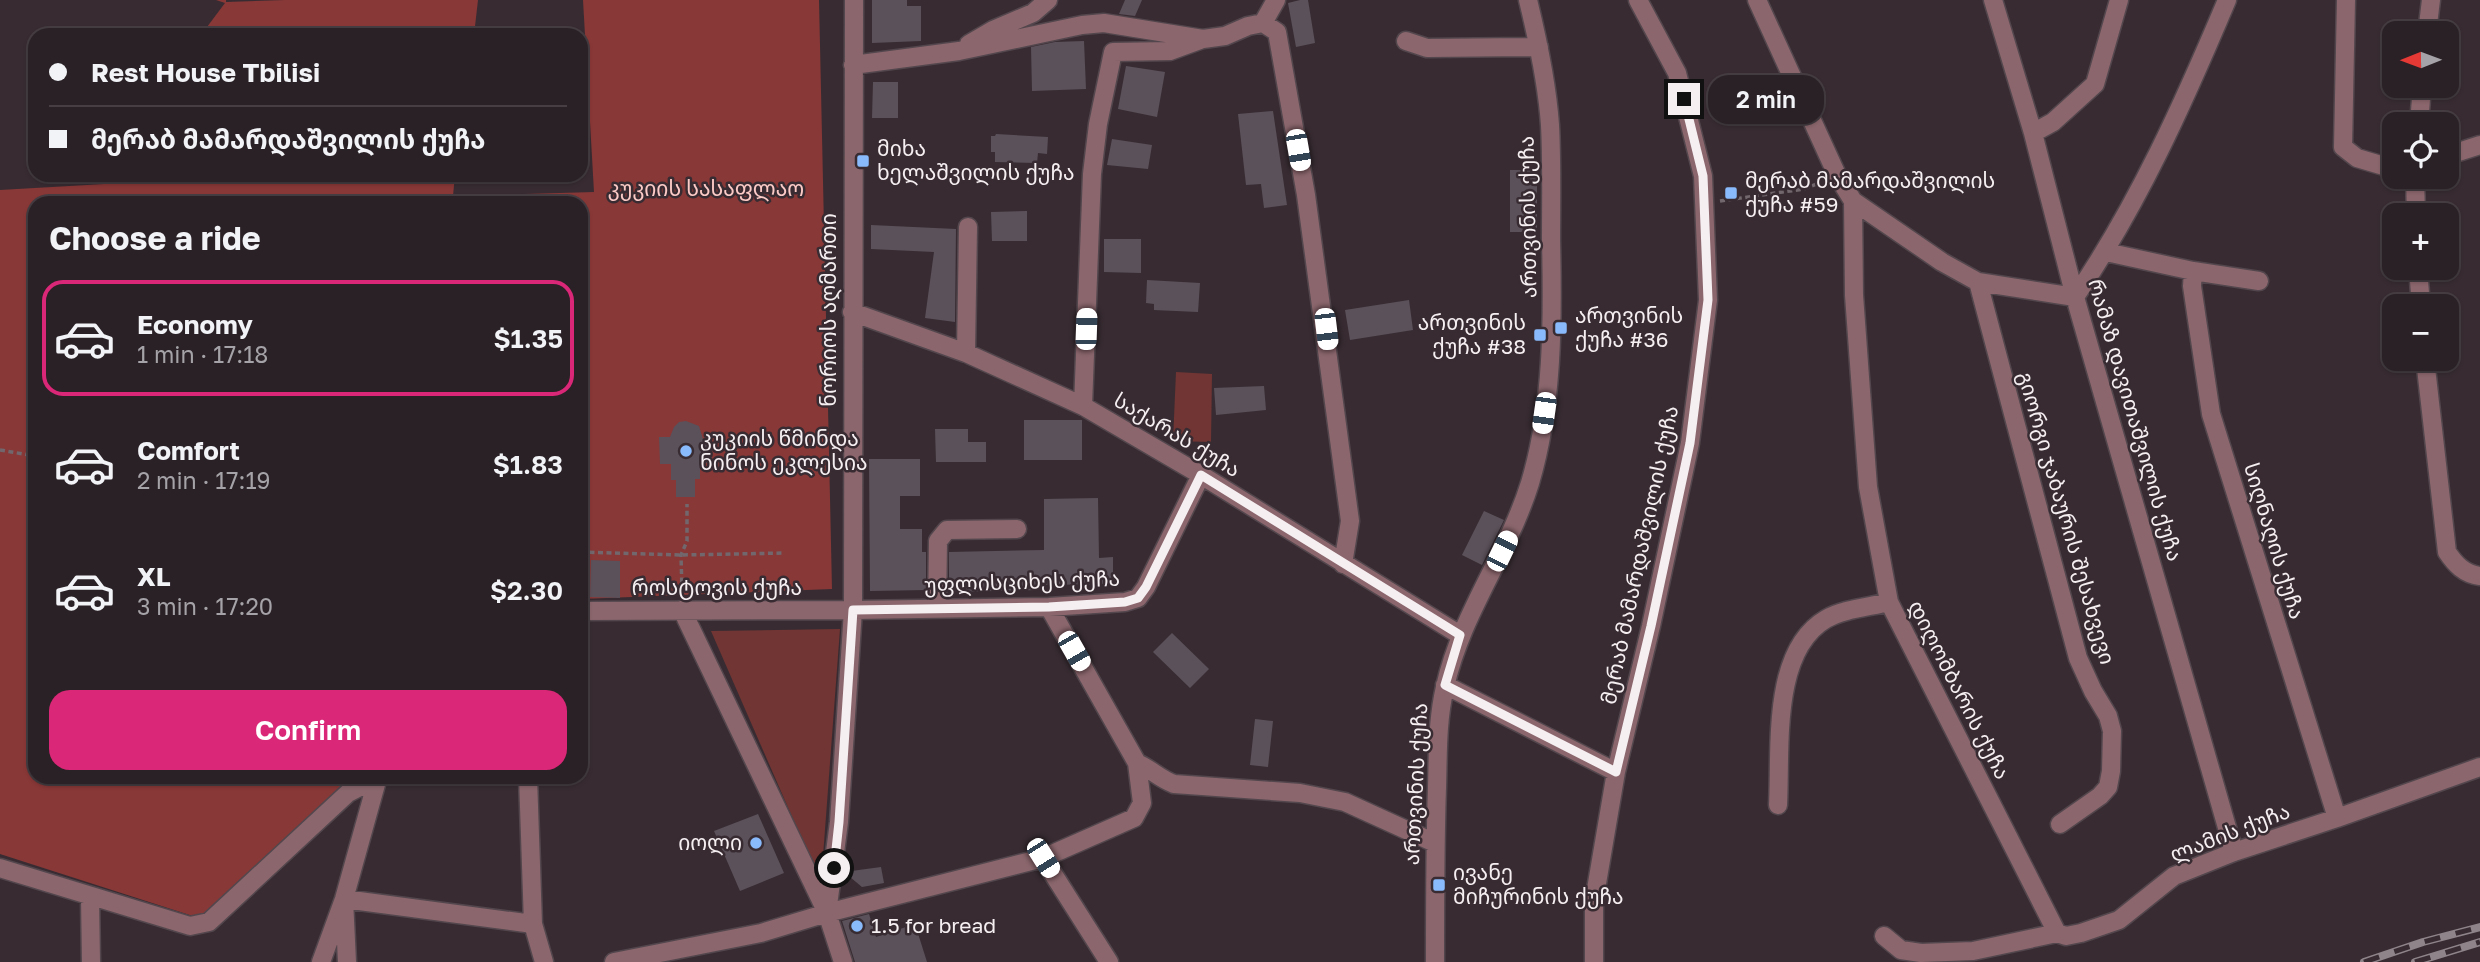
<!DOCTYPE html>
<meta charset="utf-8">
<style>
:root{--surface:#2a2126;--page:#32292e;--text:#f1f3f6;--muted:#a5a3a7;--line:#463e43;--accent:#db2777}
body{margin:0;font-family:"Golos Text","Noto Sans Georgian",sans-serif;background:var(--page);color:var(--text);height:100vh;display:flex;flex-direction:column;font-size:26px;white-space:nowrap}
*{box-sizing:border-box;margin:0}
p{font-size:23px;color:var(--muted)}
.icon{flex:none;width:38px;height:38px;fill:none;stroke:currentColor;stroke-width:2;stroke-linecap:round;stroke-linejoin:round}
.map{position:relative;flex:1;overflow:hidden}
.side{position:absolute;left:28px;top:196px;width:560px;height:588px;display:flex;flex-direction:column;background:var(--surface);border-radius:21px;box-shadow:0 2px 5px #0004,0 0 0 2px var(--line)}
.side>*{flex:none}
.guide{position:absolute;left:28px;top:28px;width:560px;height:154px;border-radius:21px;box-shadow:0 2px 5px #0004,0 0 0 2px var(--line);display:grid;align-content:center;height:154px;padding:0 21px;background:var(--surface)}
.needle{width:46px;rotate:269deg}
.controls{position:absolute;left:2382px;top:21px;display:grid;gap:14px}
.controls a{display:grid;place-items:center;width:77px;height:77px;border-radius:14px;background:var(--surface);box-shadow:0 2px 5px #0004,0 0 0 2px var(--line);font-size:35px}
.end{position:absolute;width:32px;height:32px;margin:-16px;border:9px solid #f6eff2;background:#111;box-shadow:0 0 0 4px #111}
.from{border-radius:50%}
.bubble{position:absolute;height:49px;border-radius:21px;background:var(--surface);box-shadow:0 2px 5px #0004,0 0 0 2px var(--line);font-size:23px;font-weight:600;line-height:49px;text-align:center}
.car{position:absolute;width:21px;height:42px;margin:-21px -10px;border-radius:9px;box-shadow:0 0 5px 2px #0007;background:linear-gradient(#fff 24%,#345 0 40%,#fff 0 76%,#345 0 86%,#fff 0)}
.guide b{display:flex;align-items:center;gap:24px;height:66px;font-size:26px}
.guide b+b{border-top:2px solid var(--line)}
.guide i{width:18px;height:18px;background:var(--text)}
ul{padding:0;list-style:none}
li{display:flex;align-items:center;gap:21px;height:116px;margin:0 14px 10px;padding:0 7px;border:4px solid transparent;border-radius:21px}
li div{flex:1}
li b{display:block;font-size:26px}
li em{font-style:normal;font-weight:600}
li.on{border-color:var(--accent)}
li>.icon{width:63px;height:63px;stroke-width:1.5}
h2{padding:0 21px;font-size:32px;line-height:84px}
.button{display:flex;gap:14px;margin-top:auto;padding:14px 21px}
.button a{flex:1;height:80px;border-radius:21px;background:var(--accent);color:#fff;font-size:28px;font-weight:600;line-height:80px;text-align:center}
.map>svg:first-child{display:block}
.green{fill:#713533}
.forest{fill:#883837}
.building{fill:#5b515a}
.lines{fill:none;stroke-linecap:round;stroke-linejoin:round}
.minor-casing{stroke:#53474d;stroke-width:21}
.path{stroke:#71676c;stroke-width:3.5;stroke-dasharray:5 3.5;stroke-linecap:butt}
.minor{stroke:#8b666d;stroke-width:18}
.rail-casing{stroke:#8e8489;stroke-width:8}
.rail{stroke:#382c32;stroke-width:5;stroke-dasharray:16;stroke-linecap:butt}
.route{stroke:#f6eff2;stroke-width:9}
.poi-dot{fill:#88bafc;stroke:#382c32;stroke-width:2.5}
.labels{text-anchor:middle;stroke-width:5;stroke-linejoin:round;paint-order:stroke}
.poi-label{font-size:21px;fill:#f6eff2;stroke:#382c32;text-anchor:start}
.park-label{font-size:21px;fill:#fdcbc7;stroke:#382c32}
.street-label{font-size:21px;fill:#f6eff2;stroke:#382c32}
</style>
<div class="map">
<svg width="2480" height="962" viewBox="0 0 2480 962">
<rect width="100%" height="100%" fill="#382c32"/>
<path class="green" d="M 1176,372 L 1212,374 L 1211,442 L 1173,441 Z
M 840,629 L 821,883 L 711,631 Z"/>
<path class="forest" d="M 216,0 L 226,0 L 226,2 L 285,0 L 478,0 L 474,35 L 201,35 L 225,3 Z
M 583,0 L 819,0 L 832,589 L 581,599 L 581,203 L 35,203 L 35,777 L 358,777 L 202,919 L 0,854 L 0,190 L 174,180 L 174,175 L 455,175 L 453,196 L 594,192 Z"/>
<path class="building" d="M 872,0 L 907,0 L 907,6 L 921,6 L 921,41 L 872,43 Z
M 1125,0 L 1142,0 L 1135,16 L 1119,14 Z
M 1300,0 L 1308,0 L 1315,43 L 1296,47 L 1288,3 Z
M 1084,41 L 1086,89 L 1032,91 L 1031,47 L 1055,42 Z
M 1126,66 L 1165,72 L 1157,117 L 1118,109 Z
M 873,82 L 898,82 L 898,118 L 872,118 Z
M 1273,111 L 1287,205 L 1264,208 L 1261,184 L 1246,185 L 1238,114 Z
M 996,134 L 1048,137 L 1047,154 L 1038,153 L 1037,163 L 995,162 L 995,152 L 991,152 L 991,136 L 995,136 Z
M 1112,139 L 1152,145 L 1148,169 L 1107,165 Z
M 1510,170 L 1537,170 L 1537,232 L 1510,232 Z
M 1027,211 L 1027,241 L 992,241 L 991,212 Z
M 871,225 L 956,229 L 955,322 L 925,318 L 934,252 L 871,249 Z
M 1104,239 L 1141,239 L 1141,273 L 1104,272 Z
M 1147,280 L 1200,283 L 1198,312 L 1154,310 L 1154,304 L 1146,303 Z
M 1409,300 L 1413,330 L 1350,340 L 1345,310 Z
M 1264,386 L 1266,410 L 1216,415 L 1214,388 Z
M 1024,420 L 1082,420 L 1082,460 L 1024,460 Z
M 686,421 L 699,426 L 703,439 L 712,439 L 712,463 L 700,463 L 700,479 L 695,479 L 695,497 L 676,497 L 676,480 L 671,480 L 671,464 L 660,464 L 659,437 L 670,437 L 674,427 L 679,422 Z
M 935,429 L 968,429 L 968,442 L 986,442 L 986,462 L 936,462 Z
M 869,459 L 920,459 L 920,496 L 900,496 L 900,529 L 922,529 L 922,552 L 926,552 L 926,590 L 870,591 Z
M 1098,498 L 1099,558 L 1113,557 L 1113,584 L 1038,585 L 1038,590 L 949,592 L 949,552 L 1044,550 L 1044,499 Z
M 1484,511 L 1504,520 L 1482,565 L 1462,555 Z
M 591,560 L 620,561 L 620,598 L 590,597 Z
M 1172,633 L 1209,669 L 1190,688 L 1153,652 Z
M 1255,719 L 1273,721 L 1268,767 L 1250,765 Z
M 758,814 L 784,873 L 740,891 L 714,831 Z
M 881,867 L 884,883 L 862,887 L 844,872 Z
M 869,914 L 876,937 L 915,924 L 927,962 L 855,962 L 842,921 Z"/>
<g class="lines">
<defs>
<path id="minor" d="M 1757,0 L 1837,175 L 1853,201 L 1942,262 L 1978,282 L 2075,297
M 1993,0 L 2033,133 L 2075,297 L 2234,852
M 2346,0 L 2343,147 L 2357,158 L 2394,169
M 1263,23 L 1276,0
M 2427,33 L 2431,0
M 1406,41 L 1427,48 L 1539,47
M 969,44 L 993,30 L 1033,13 L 1048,0
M 853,65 L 959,51 L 1082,25 L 1104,23 L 1203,39 L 1225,36 L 1248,26 L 1263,23 L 1277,32 L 1306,195 L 1350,521 L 1343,564
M 2419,124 L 2422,86
M 2033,133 L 2053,122 L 2095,84 L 2119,0
M 2446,156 L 2480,145
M 2415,177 L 2416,215
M 1853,201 L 1854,295 L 1868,487 L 1889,602 L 2057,933
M 2106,252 L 2193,271 L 2259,281
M 2418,268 L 2421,306
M 2193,271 L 2192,286 L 2211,414 L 2337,818
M 1978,282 L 2078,658 L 2093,691 L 2108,716 L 2112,731 L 2111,771 L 2108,787 L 2100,796 L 2060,824
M 2075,297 C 2138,205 2184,102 2227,0
M 852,312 L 966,353 L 1083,406 L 1201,475 L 1460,635
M 966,353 L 968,227
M 2425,359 L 2447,552 C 2455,564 2464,574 2480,576
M 1083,406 L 1092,174 L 1098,124 L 1113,52 L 1170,51 L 1200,40
M 937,609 L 938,541 L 947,530 L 1017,529
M 682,610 L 827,913 L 843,962
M 581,611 L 853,610 L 1049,607 L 1125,602 L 1138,598 L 1146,587 L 1201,475
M 1445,685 L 1616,772
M 1137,763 C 1151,769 1160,779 1174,784 L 1300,793 L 1345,802 L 1435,843
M 528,777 L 533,924 L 544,962
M 1778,805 C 1781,748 1771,651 1826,619 C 1843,609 1869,607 1889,602
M 1043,858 L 1109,962
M 0,868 L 190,926 L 209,922 L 348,793 L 377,778
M 90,897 L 91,962
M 827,913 L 839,822 L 853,610 L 854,0
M 1884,936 L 1901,950 L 1921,953 L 1973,951 L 2057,933 L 2066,936 L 2081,933 L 2119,920 L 2174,876 L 2234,852 L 2337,818 L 2480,767
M 321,962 L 344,899 L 378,777
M 347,962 L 344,899 L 533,924
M 614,962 L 761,933 L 827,913 L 1043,858 L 1134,818 L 1142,803 L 1137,763 L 1049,607
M 1435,962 C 1435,904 1435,846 1437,787 C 1438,754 1437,721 1445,687 C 1461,614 1508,554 1530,483 C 1553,406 1553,321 1551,241 C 1551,203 1552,163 1550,125 C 1547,82 1538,41 1528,0
M 1594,962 L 1594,901 L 1616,772 L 1651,626 L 1690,443 L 1708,300 L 1703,176 L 1677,73 L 1638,0"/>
</defs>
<use href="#minor" class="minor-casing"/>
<path class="path" d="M 1720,201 L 1804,189 L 1819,183
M 0,450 L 35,456
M 581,552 L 681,555 L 785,553
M 682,591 L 681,555 L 687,541 L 687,504"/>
<use href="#minor" class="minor"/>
<defs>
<path id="rail" d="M 2364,962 L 2423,942 L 2480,927
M 2415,962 L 2480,942"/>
</defs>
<use href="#rail" class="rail-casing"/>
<use href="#rail" class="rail"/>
</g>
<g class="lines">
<path class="route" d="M 834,868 L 839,822 L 853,610 L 1049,607 L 1125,602 L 1138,598 L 1146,587 L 1201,475 L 1460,635 L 1445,685 L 1616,772 L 1651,626 L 1690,443 L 1708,300 L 1703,176 L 1684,99"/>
</g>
<g class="poi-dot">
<rect x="856" y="154" width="14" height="14" rx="3.5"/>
<rect x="1724" y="186" width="14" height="14" rx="3.5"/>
<rect x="1554" y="321" width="14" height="14" rx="3.5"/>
<rect x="1533" y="328" width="14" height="14" rx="3.5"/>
<circle cx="686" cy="451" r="7"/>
<circle cx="756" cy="843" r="7"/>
<rect x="1432" y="878" width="14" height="14" rx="3.5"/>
<circle cx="857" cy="926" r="7"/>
</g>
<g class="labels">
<g class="poi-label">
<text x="877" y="156">მიხა<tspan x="877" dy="24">ხელაშვილის ქუჩა</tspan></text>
<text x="1745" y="188">მერაბ მამარდაშვილის<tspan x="1745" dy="24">ქუჩა #59</tspan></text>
<text x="1575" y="323">ართვინის<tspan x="1575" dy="24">ქუჩა #36</tspan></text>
<text x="1526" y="330" text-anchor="end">ართვინის<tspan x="1526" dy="24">ქუჩა #38</tspan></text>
<text x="700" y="446">კუკიის წმინდა<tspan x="700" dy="24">ნინოს ეკლესია</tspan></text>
<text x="742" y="850" text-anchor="end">იოლი</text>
<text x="1453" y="880">ივანე<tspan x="1453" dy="24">მიჩურინის ქუჩა</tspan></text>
<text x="871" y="933">1.5 for bread</text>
</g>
<g class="park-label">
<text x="706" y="196">კუკიის სასაფლაო</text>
</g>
<g class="street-label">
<text transform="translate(1528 217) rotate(-91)" y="7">ართვინის ქუჩა</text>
<text transform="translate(829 310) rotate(-90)" y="7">ნორიოს აღმართი</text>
<text transform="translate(2135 420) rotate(74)" y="7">რამაზ დავითაშვილის ქუჩა</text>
<text transform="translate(1177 435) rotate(31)" y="7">საქარას ქუჩა</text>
<text transform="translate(2066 518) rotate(74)" y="7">გიორგი ჯაბაურის შესახვევი</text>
<text transform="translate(2274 541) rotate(73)" y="7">სიღნაღის ქუჩა</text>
<text transform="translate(1640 555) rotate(-78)" y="7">მერაბ მამარდაშვილის ქუჩა</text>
<text transform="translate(1022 582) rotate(-2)" y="7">უფლისციხეს ქუჩა</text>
<text x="717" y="595">როსტოვის ქუჩა</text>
<text transform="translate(1959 690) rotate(63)" y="7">დიღომბარის ქუჩა</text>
<text transform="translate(1416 784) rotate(-87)" y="7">ართვინის ქუჩა</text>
<text transform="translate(2230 833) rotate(-21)" y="7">ლამის ქუჩა</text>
</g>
</g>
</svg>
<div class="controls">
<a><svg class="needle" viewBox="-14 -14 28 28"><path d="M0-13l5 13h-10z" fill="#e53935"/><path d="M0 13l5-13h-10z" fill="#a5a3a7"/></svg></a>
<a><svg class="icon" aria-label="locate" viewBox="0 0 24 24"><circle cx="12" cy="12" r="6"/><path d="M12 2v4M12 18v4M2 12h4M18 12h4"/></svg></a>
<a>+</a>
<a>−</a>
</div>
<i class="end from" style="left:834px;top:868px"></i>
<i class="end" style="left:1684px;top:99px"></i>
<div class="bubble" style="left:1708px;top:75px;width:116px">2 min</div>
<i class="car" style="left:1298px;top:150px;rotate:170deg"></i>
<i class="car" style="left:1086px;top:329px;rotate:2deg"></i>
<i class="car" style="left:1326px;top:329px;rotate:173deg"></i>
<i class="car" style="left:1544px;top:413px;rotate:188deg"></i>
<i class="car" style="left:1502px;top:551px;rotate:26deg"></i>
<i class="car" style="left:1074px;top:651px;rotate:150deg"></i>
<i class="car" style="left:1043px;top:858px;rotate:148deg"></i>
<div class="guide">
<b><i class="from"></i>Rest House Tbilisi</b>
<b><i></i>მერაბ მამარდაშვილის ქუჩა</b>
</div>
<section class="side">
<h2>Choose a ride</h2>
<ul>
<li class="on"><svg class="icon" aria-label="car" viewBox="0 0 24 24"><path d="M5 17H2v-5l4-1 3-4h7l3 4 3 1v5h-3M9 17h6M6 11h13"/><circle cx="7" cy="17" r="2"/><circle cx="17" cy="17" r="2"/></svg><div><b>Economy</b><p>1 min · 17:18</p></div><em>$1.35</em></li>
<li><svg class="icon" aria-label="car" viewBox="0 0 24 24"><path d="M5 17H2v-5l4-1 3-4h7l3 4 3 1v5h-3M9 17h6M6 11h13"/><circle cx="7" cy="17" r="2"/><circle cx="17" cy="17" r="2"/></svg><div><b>Comfort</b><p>2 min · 17:19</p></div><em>$1.83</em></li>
<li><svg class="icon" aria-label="car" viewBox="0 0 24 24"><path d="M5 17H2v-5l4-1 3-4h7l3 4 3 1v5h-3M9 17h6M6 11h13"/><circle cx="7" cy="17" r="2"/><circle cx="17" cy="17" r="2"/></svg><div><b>XL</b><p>3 min · 17:20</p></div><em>$2.30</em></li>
</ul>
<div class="button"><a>Confirm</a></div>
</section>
</div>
